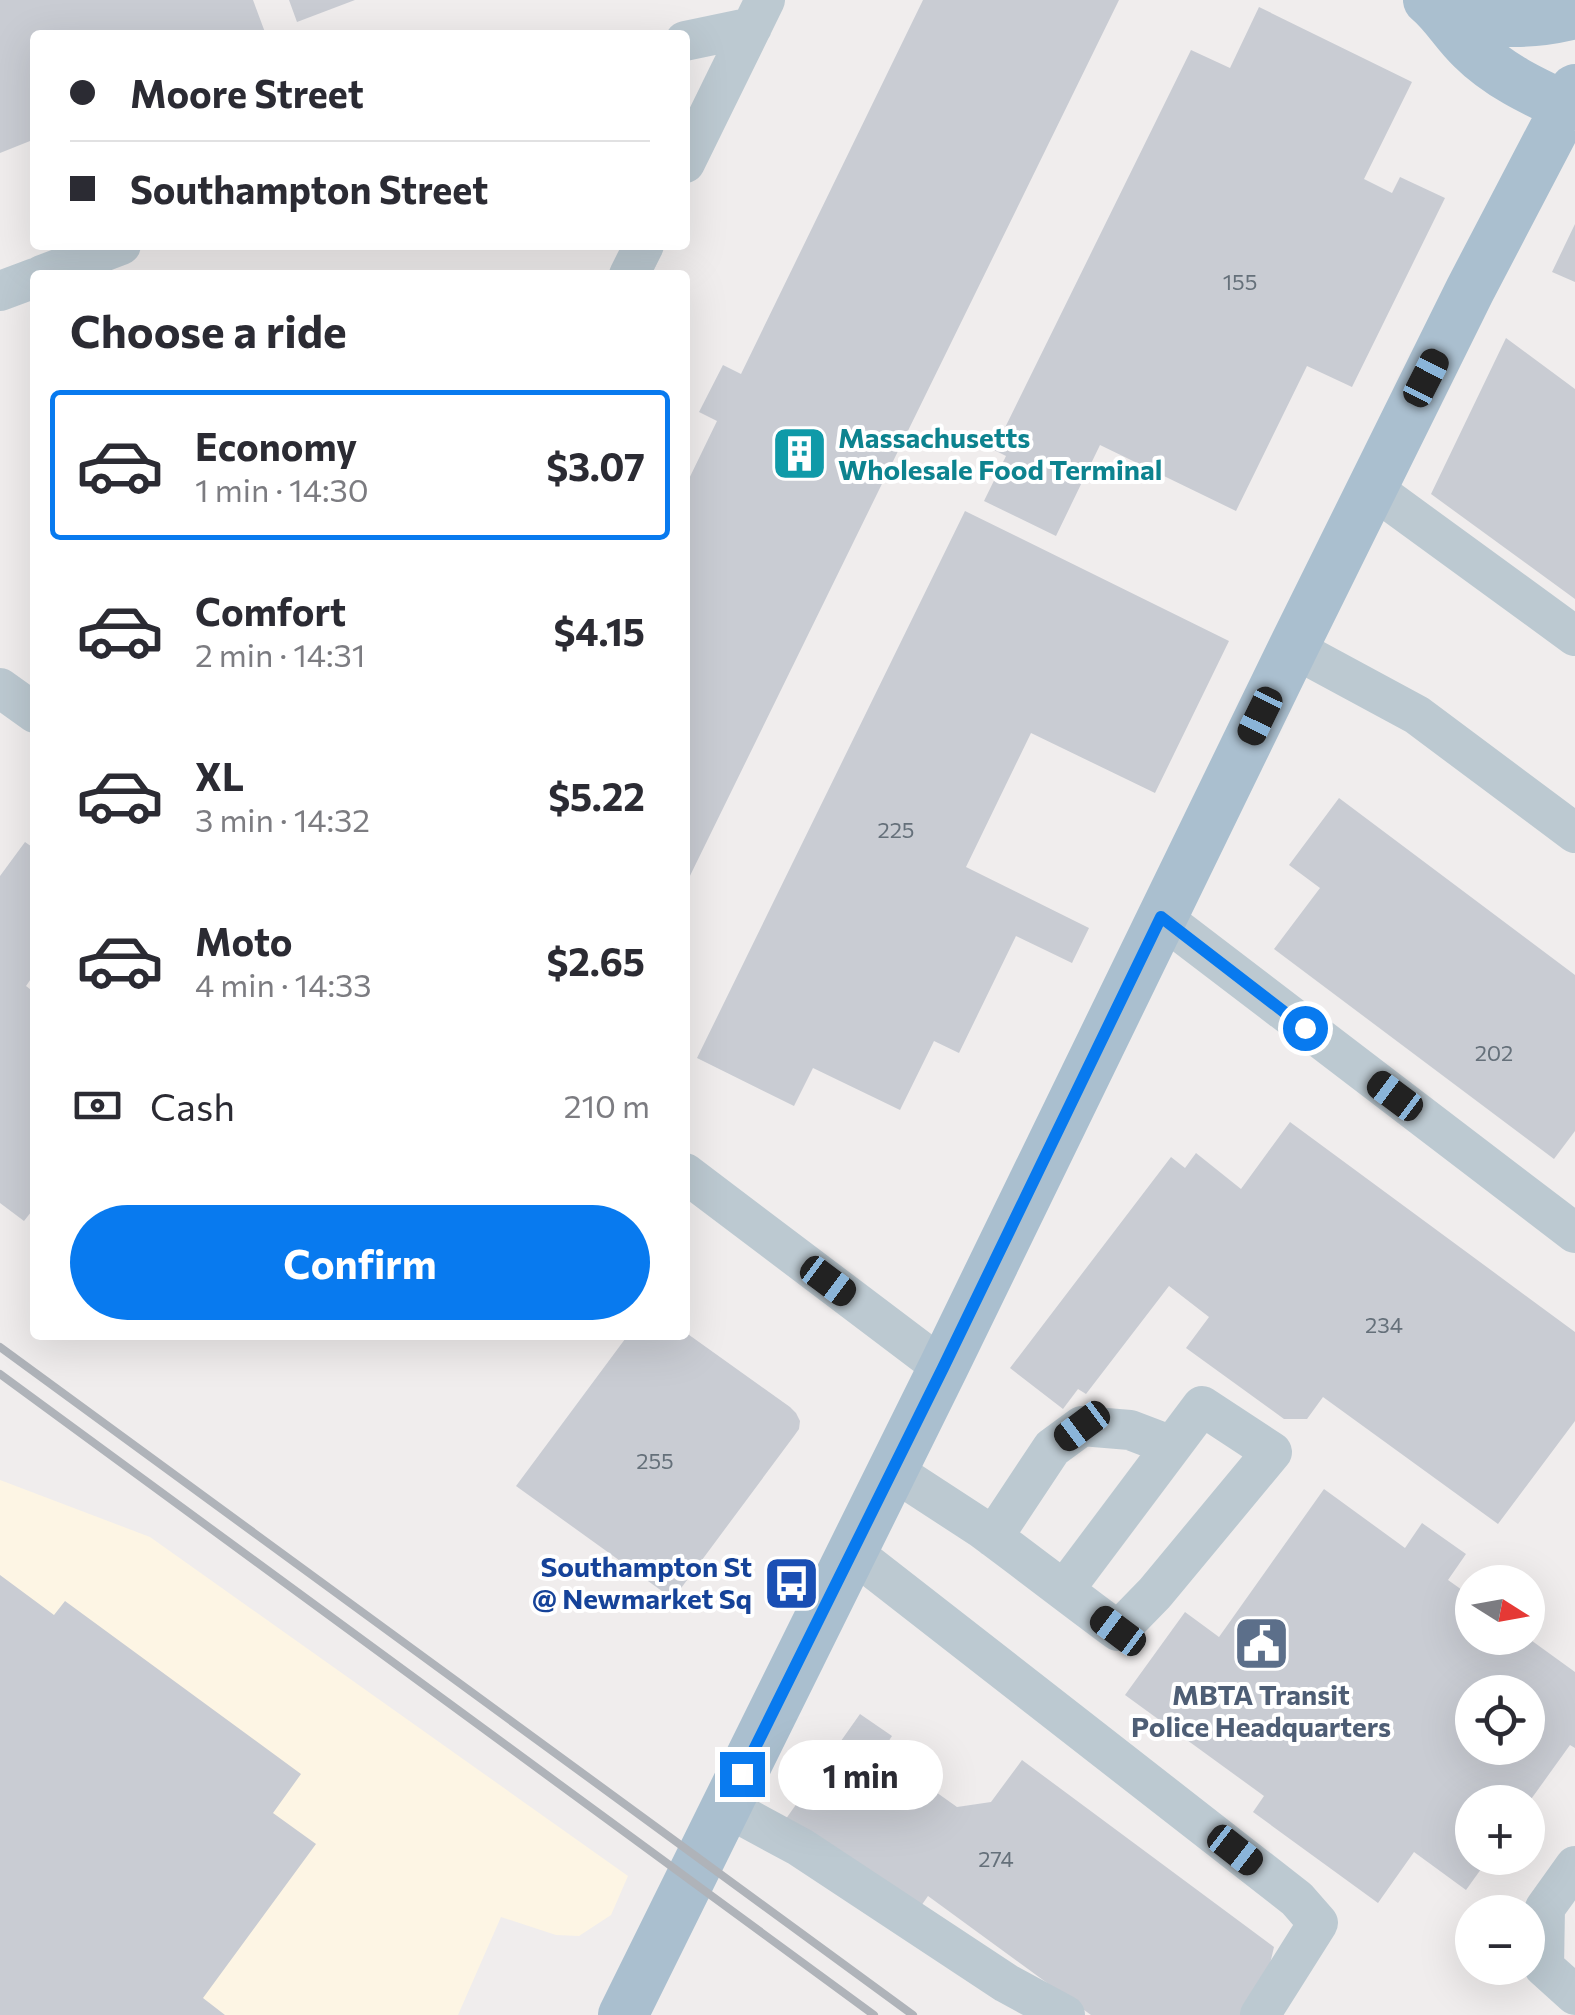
<!DOCTYPE html>
<meta charset="utf-8">
<style>
:root{--surface:#fff;--page:#f7f7f7;--text:#2b2b33;--muted:#7c7c81;--line:#e1e1e2;--accent:#087aef}
body{margin:0;font-family:Commissioner,sans-serif;background:var(--page);color:var(--text);height:100vh;display:flex;flex-direction:column;font-size:38px;white-space:nowrap}
*{box-sizing:border-box;margin:0}
p{font-size:32px;color:var(--muted)}
.icon{flex:none;width:55px;height:55px;fill:none;stroke:currentColor;stroke-width:2;stroke-linecap:round;stroke-linejoin:round}
.map{position:relative;flex:1;overflow:hidden}
.side{position:absolute;left:30px;top:270px;width:660px;height:1070px;display:flex;flex-direction:column;background:var(--surface);border-radius:10px;box-shadow:0 10px 40px #0002}
.side>*{flex:none}
.banner{position:absolute;left:30px;top:30px;width:660px;height:220px;border-radius:10px;box-shadow:0 10px 40px #0002;display:grid;align-content:center;height:220px;padding:0 40px;background:var(--surface)}
.needle{width:65px;rotate:101deg}
.controls{position:absolute;left:1455px;top:1565px;display:grid;gap:20px}
.controls a{display:grid;place-items:center;width:90px;height:90px;border-radius:50%;background:var(--surface);box-shadow:0 10px 40px #0002;font-size:50px}
.end{position:absolute;width:45px;height:45px;margin:-22px;border:12px solid #087aef;background:#fff;box-shadow:0 0 0 5px #fff}
.from{border-radius:50%}
.bubble{position:absolute;height:70px;border-radius:35px;background:var(--surface);box-shadow:0 10px 40px #0002;font-size:32px;font-weight:700;line-height:70px;text-align:center}
.car{position:absolute;width:30px;height:60px;margin:-30px -15px;border-radius:12px;box-shadow:0 0 8px 2px #0007;background:linear-gradient(#222 24%,#8ab4d8 0 40%,#222 0 76%,#8ab4d8 0 86%,#222 0)}
.banner b{display:flex;align-items:center;gap:35px;height:95px;font-size:38px}
.banner b+b{border-top:2px solid var(--line)}
.banner i{width:25px;height:25px;background:var(--text)}
ul{padding:0;list-style:none}
li{display:flex;align-items:center;gap:30px;height:150px;margin:0 20px 15px;padding:0 20px;border:5px solid transparent;border-radius:10px}
li div{flex:1}
li b{display:block;font-size:38px}
li em{font-style:normal;font-weight:700}
li.active{border-color:var(--accent)}
li>.icon{width:90px;height:90px;stroke-width:1.5}
h2{padding:0 40px;font-size:45px;line-height:120px}
.pay{display:flex;align-items:center;gap:25px;height:110px;padding:0 40px;font-size:38px}
.pay p{margin-inline-start:auto}
.primary-button{display:flex;gap:20px;margin-top:auto;padding:20px 40px}
.primary-button a{flex:1;height:115px;border-radius:60px;background:var(--accent);color:#fff;font-size:40px;font-weight:700;line-height:115px;text-align:center}
.map>svg:first-child{display:block}
.commercial{fill:#fdf5e4}
.building{fill:#c9ccd3;fill-rule:evenodd}
.lines{fill:none;stroke-linecap:round;stroke-linejoin:round}
.minor{stroke:#bcc9d1;stroke-width:40}
.major{stroke:#aabfcf;stroke-width:50}
.rail{stroke:#afb3b9;stroke-width:8}
.route{stroke:#087aef;stroke-width:12}
.labels{text-anchor:middle;stroke-width:8;stroke-linejoin:round;paint-order:stroke}
.number-label{font-size:22px;fill:#65707a}
.culture-label{font-size:28px;font-weight:bold;fill:#0d838f;stroke:#fff;text-anchor:start}
.transit-label{font-size:28px;font-weight:bold;fill:#164399;stroke:#fff;text-anchor:end}
.service-label{font-size:28px;font-weight:bold;fill:#4e5e75;stroke:#fff}
</style>
<div class="map">
<svg width="1575" height="2015" viewBox="0 0 1575 2015">
<rect width="100%" height="100%" fill="#f0eded"/>
<path class="commercial" d="M 0,1480 L 150,1537 L 628,1876 L 611,1915 L 579,1936 L 556,1935 L 501,1917 L 458,2015 L 0,2015 Z"/>
<path class="building" d="M 0,0 L 253,0 L 266,35 L 35,35 L 35,139 L 0,153 Z
M 289,0 L 355,0 L 297,22 Z
M 923,0 L 1119,0 L 685,886 L 685,487 L 717,421 L 699,412 L 723,365 L 741,374 Z
M 1259,7 L 1412,82 L 1364,179 L 1392,193 L 1400,177 L 1445,198 L 1352,387 L 1307,366 L 1236,511 L 1100,445 L 1056,536 L 984,501 L 1006,456 L 994,450 L 1191,50 L 1230,68 Z
M 1575,224 L 1575,282 L 1552,272 Z
M 1506,338 L 1575,389 L 1575,599 L 1431,494 Z
M 965,511 L 1229,641 L 1155,793 L 1031,733 L 966,867 L 1089,928 L 1072,963 L 1016,936 L 959,1053 L 934,1041 L 900,1110 L 813,1068 L 794,1106 L 697,1058 Z
M 1339,798 L 1575,975 L 1575,1131 L 1554,1159 L 1274,949 L 1320,888 L 1289,865 Z
M 25,842 L 35,849 L 35,973 L 26,986 L 35,993 L 35,1207 L 24,1221 L 0,1203 L 0,876 Z
M 1290,1122 L 1575,1332 L 1575,1421 L 1498,1524 L 1323,1397 L 1307,1419 L 1284,1419 L 1186,1348 L 1209,1317 L 1169,1286 L 1086,1394 L 1078,1389 L 1063,1409 L 1010,1368 L 1171,1157 L 1185,1168 L 1196,1153 L 1241,1189 Z
M 685,1332 L 790,1407 L 796,1413 L 800,1421 L 799,1429 L 794,1436 L 673,1599 L 516,1486 L 628,1335 L 685,1335 Z
M 1324,1489 L 1405,1548 L 1422,1523 L 1466,1554 L 1448,1580 L 1472,1597 L 1472,1638 L 1528,1638 L 1575,1672 L 1575,1748 L 1570,1745 L 1529,1802 L 1472,1802 L 1472,1858 L 1489,1858 L 1466,1890 L 1414,1852 L 1378,1903 L 1253,1812 L 1264,1796 L 1125,1695 L 1185,1612 L 1219,1637 ZM 1472,1692 L 1528,1692 L 1528,1748 L 1472,1748 Z
M 0,1575 L 54,1615 L 65,1601 L 301,1774 L 273,1813 L 316,1844 L 203,1998 L 225,2015 L 0,2015 Z
M 860,1714 L 892,1736 L 881,1753 L 957,1807 L 991,1802 L 1022,1760 L 1274,1947 L 1265,1985 L 1243,2015 L 1091,2015 L 928,1896 L 914,1916 L 783,1823 Z"/>
<g class="lines">
<path class="minor" d="M 685,41 L 752,27
M 685,163 L 765,0
M 42,275 L 121,245
M 629,275 L 644,245
M 0,291 L 35,278
M 1372,488 L 1575,636
M 1293,648 L 1417,715 L 1575,833
M 0,688 L 35,713
M 1161,917 L 1575,1233
M 685,1173 L 943,1368
M 892,1470 L 981,1528 C 1027,1562 1072,1597 1118,1631 L 1155,1593 L 1272,1452 L 1202,1406 L 1172,1446 L 1130,1430 L 1082,1426 L 1052,1448 L 993,1537
M 852,1552 L 1297,1899 L 1318,1923 L 1260,2015
M 1064,1590 L 1172,1446
M 726,1807 L 800,1847 L 1006,1983 L 1065,2015
M 1575,1866 L 1545,1908 L 1544,1967 L 1575,1995"/>
<path class="major" d="M 1428,0 C 1445,14 1455,33 1471,48 C 1498,75 1532,91 1567,107
M 1441,11 C 1493,23 1523,27 1575,14
M 623,2015 L 943,1368 L 1293,648 L 1470,290 L 1575,89"/>
<path class="rail" d="M 0,1347 L 913,2015
M 0,1374 L 874,2015"/>
</g>
<g class="lines">
<path class="route" d="M 742,1774 L 943,1368 L 1161,917 L 1305,1028"/>
</g>
<defs>
<symbol id="building-square" viewBox="-11 -11 22 22"><rect x="-9" y="-9" width="18" height="18" rx="4" fill="#0f9aa8" stroke="#fff"/><path d="M-4-6H4V6H1V3H-1V6H-4ZM-2.5-4.3h1.7v1.8h-1.7ZM.8-4.3h1.7v1.8H.8ZM-2.5-1h1.7V.8h-1.7ZM.8-1h1.7V.8H.8Z" fill="#fff"/></symbol>
<symbol id="bus-square" viewBox="-11 -11 22 22"><rect x="-9" y="-9" width="18" height="18" rx="4" fill="#1a4fb4" stroke="#fff"/><path d="M-5-6H5V4H4V6H2V4H-2V6H-4V4H-5ZM-3.5-4V0h7V-4ZM-3.5 1.2v1.5H-2V1.2ZM2 1.2v1.5H3.5V1.2Z" fill="#fff"/></symbol>
<symbol id="civic-square" viewBox="-11 -11 22 22"><rect x="-9" y="-9" width="18" height="18" rx="4" fill="#5c6f8a" stroke="#fff"/><path d="M-.6-6.5H3V-4.5H.6V-3L4-1V1h2V6H-6V1h2V-1L-.6-3ZM-1.2 2.5V6h2.4V2.5Z" fill="#fff"/></symbol>
</defs>
<g fill-rule="evenodd">
<use href="#building-square" x="768" y="422" width="63" height="63"/>
<use href="#bus-square" x="760" y="1552" width="63" height="63"/>
<use href="#civic-square" x="1230" y="1612" width="63" height="63"/>
</g>
<g class="labels">
<g class="number-label">
<text x="1240" y="290">155</text>
<text x="896" y="838">225</text>
<text x="1494" y="1061">202</text>
<text x="1384" y="1333">234</text>
<text x="655" y="1469">255</text>
<text x="996" y="1867">274</text>
</g>
<g class="culture-label">
<text x="838" y="448">Massachusetts<tspan x="838" dy="32">Wholesale Food Terminal</tspan></text>
</g>
<g class="transit-label">
<text x="752" y="1577">Southampton St<tspan x="752" dy="32">@ Newmarket Sq</tspan></text>
</g>
<g class="service-label">
<text x="1261" y="1705">MBTA Transit<tspan x="1261" dy="32">Police Headquarters</tspan></text>
</g>
</g>
</svg>
<div class="controls">
<a><svg class="needle" viewBox="-14 -14 28 28"><path d="M0-13l5 13h-10z" fill="#e53935"/><path d="M0 13l5-13h-10z" fill="#7c7c81"/></svg></a>
<a><svg class="icon" aria-label="locate" viewBox="0 0 24 24"><circle cx="12" cy="12" r="6"/><path d="M12 2v4M12 18v4M2 12h4M18 12h4"/></svg></a>
<a>+</a>
<a>−</a>
</div>
<i class="end from" style="left:1305px;top:1028px"></i>
<i class="end" style="left:742px;top:1774px"></i>
<div class="bubble" style="left:778px;top:1740px;width:165px">1 min</div>
<i class="car" style="left:1426px;top:378px;rotate:27deg"></i>
<i class="car" style="left:1260px;top:716px;rotate:206deg"></i>
<i class="car" style="left:1395px;top:1096px;rotate:307deg"></i>
<i class="car" style="left:828px;top:1281px;rotate:127deg"></i>
<i class="car" style="left:1082px;top:1426px;rotate:233deg"></i>
<i class="car" style="left:1118px;top:1631px;rotate:307deg"></i>
<i class="car" style="left:1235px;top:1850px;rotate:128deg"></i>
<div class="banner">
<b><i class="from"></i>Moore Street</b>
<b><i></i>Southampton Street</b>
</div>
<section class="side">
<h2>Choose a ride</h2>
<ul>
<li class="active"><svg class="icon" aria-label="car" viewBox="0 0 24 24"><path d="M5 17H2v-5l4-1 3-4h7l3 4 3 1v5h-3M9 17h6M6 11h13"/><circle cx="7" cy="17" r="2"/><circle cx="17" cy="17" r="2"/></svg><div><b>Economy</b><p>1 min · 14:30</p></div><em>$3.07</em></li>
<li><svg class="icon" aria-label="car" viewBox="0 0 24 24"><path d="M5 17H2v-5l4-1 3-4h7l3 4 3 1v5h-3M9 17h6M6 11h13"/><circle cx="7" cy="17" r="2"/><circle cx="17" cy="17" r="2"/></svg><div><b>Comfort</b><p>2 min · 14:31</p></div><em>$4.15</em></li>
<li><svg class="icon" aria-label="car" viewBox="0 0 24 24"><path d="M5 17H2v-5l4-1 3-4h7l3 4 3 1v5h-3M9 17h6M6 11h13"/><circle cx="7" cy="17" r="2"/><circle cx="17" cy="17" r="2"/></svg><div><b>XL</b><p>3 min · 14:32</p></div><em>$5.22</em></li>
<li><svg class="icon" aria-label="car" viewBox="0 0 24 24"><path d="M5 17H2v-5l4-1 3-4h7l3 4 3 1v5h-3M9 17h6M6 11h13"/><circle cx="7" cy="17" r="2"/><circle cx="17" cy="17" r="2"/></svg><div><b>Moto</b><p>4 min · 14:33</p></div><em>$2.65</em></li>
</ul>
<div class="pay"><svg class="icon" aria-label="cash" viewBox="0 0 24 24"><path d="M3 7h18v10H3z"/><circle cx="12" cy="12" r="2"/></svg>Cash<p>210 m</p></div>
<div class="primary-button"><a>Confirm</a></div>
</section>
</div>
